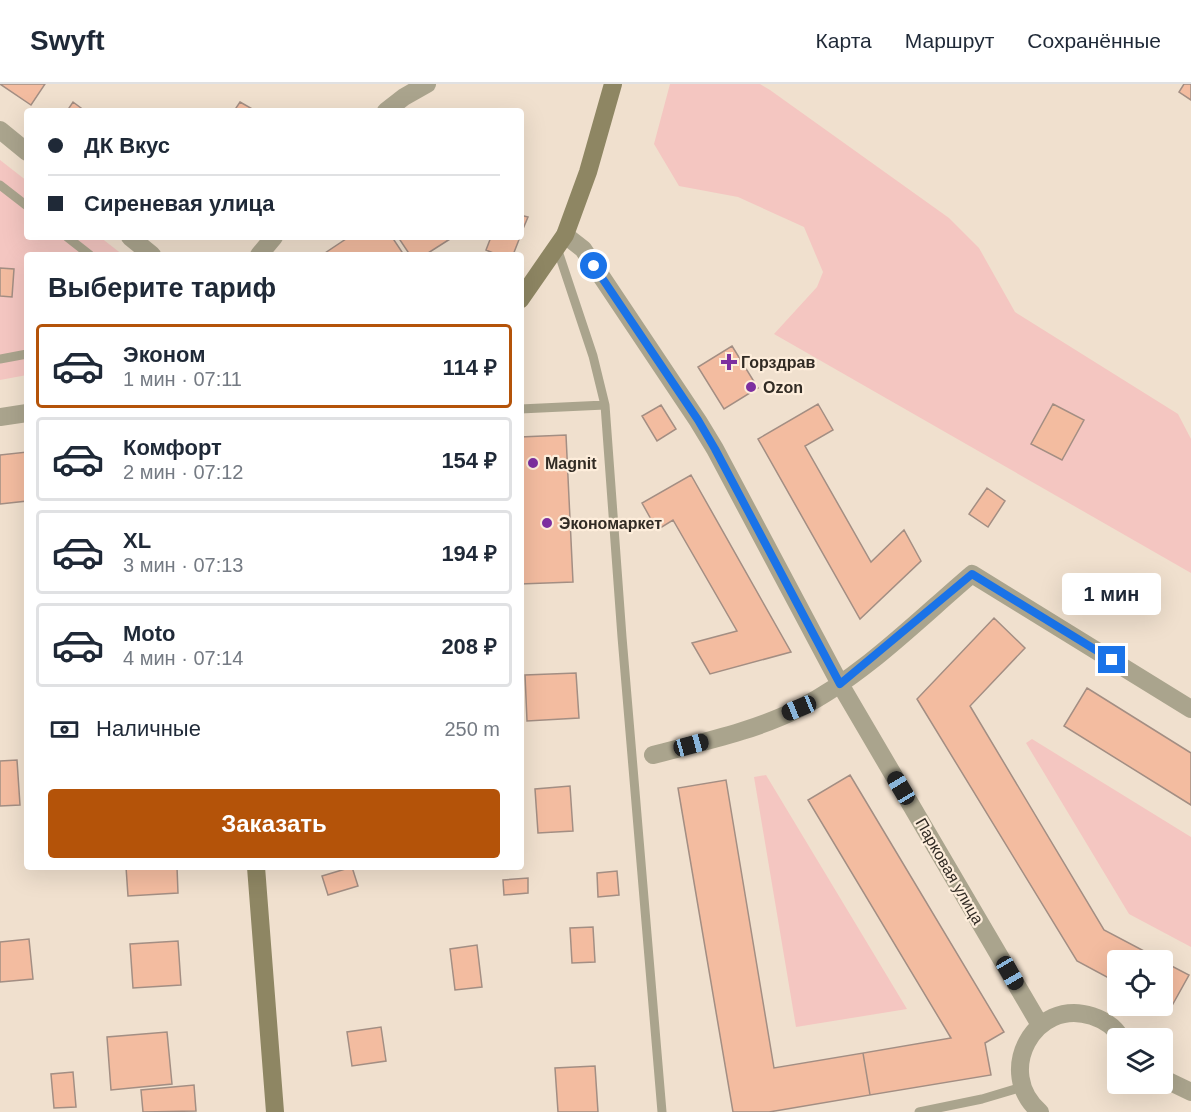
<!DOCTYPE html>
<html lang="ru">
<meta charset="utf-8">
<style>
:root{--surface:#fff;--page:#f6f6f7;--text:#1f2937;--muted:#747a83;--line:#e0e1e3;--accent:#b45309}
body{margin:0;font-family:Arial,sans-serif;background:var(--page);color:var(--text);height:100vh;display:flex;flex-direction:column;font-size:22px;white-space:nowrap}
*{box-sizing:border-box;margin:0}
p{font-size:20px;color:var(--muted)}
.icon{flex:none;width:33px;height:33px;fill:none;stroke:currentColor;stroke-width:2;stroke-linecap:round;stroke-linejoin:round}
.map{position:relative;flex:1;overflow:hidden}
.side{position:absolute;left:24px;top:168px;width:500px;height:618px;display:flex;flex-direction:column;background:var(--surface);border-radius:6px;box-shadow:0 6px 24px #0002}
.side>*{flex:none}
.guide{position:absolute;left:24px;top:24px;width:500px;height:132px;border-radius:6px;box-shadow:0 6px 24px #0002;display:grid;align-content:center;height:132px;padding:0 24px;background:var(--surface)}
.buttons{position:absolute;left:1107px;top:866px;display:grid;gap:12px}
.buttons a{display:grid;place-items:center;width:66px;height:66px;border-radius:6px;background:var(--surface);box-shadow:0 6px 24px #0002;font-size:30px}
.end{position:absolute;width:27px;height:27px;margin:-14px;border:8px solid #1a73e8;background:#fff;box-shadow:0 0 0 3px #fff}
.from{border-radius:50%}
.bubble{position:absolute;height:42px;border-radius:6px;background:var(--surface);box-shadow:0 6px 24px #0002;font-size:20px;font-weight:700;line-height:42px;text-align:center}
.car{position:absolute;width:18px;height:36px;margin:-18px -9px;border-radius:8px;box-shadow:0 0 4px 2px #0007;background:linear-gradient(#222 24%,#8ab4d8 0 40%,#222 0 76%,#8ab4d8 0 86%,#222 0)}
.guide b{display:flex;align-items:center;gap:21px;height:57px;font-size:22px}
.guide b+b{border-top:2px solid var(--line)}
.guide i{width:15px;height:15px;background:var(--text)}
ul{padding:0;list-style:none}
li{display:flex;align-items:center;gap:18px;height:84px;margin:0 12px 9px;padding:0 12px;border:3px solid var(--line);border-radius:6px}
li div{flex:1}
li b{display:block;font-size:22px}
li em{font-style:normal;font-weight:700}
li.active{border-color:var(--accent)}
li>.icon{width:54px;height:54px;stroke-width:1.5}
h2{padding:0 24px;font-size:27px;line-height:72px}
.pay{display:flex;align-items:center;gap:15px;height:66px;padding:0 24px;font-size:22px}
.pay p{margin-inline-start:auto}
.cta{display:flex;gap:12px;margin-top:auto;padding:12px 24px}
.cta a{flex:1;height:69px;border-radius:6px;background:var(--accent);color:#fff;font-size:24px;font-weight:700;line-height:69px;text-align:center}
header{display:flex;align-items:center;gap:36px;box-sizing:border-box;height:84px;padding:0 30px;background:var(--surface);border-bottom:2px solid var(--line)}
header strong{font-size:28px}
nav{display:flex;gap:33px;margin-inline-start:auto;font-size:21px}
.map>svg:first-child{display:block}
.green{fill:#f4c6c1}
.building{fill:#f3bca0;stroke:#a38e83;stroke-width:1.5}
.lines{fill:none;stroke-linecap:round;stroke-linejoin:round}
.lane{stroke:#aaa48d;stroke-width:9}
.street{stroke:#aaa48d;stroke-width:18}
.secondary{stroke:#8e8663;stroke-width:18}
.route{stroke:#1a73e8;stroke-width:8}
.poi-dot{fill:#7d2fa0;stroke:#fdeddb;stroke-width:2}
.labels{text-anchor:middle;stroke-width:4.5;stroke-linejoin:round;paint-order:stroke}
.poi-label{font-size:16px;font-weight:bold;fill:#312b24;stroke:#fdeddb;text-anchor:start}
.street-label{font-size:16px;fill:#312b24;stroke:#fdeddb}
</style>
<header>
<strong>Swyft</strong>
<nav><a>Карта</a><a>Маршрут</a><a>Сохранённые</a></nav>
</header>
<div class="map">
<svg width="1191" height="1028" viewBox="0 0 1191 1028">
<rect width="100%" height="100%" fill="#f0e0ce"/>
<path class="green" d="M 670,0 L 760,0 L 770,6 L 949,134 L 979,164 L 1015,228 L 1178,330 L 1191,355 L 1191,489 L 774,250 L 817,203 L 823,188 L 804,143 L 738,113 L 679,102 L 654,60 Z
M 0,76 L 27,97 L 27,153 L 100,153 L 123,171 L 27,171 L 27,291 L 0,296 Z
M 1032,655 L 1191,753 L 1191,863 L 1129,830 L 1026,659 Z
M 766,691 L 907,925 L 796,943 L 754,693 Z"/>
<path class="building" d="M 0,0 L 45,0 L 31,21 Z
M 1184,0 L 1191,0 L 1191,16 L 1179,8 Z
M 73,18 L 85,27 L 67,27 Z
M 240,18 L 256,27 L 234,27 Z
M 520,131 L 528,133 L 520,152 Z
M 349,153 L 392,153 L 404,171 L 322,171 Z
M 398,153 L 448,153 L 450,155 L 425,171 L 410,171 Z
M 491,153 L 520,153 L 513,171 L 498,171 L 486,166 Z
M 0,184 L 14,185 L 12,213 L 0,212 Z
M 732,262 L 758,304 L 724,325 L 698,283 Z
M 818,320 L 833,346 L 805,362 L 871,478 L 904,446 L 921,477 L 860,535 L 758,355 Z
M 1053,320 L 1084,336 L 1062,376 L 1031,360 Z
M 661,321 L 676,345 L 657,357 L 642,332 Z
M 566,351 L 573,498 L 520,500 L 520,353 Z
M 27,368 L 27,417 L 0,420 L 0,371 Z
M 691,391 L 791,568 L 710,590 L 692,559 L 737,547 L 673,436 L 657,446 L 642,419 Z
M 987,404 L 1005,417 L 988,443 L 969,430 Z
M 994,534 L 1025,564 L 970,622 L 1104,846 L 1161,876 L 1118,876 L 1118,899 L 1077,877 L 917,615 Z
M 576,589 L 579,634 L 527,637 L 525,591 Z
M 1087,604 L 1191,669 L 1191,721 L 1064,642 Z
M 17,676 L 20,721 L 0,722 L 0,677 Z
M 850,691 L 1004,948 L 985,959 L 991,991 L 870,1011 L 863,969 L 951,954 L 808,716 Z
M 726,696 L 774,984 L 863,969 L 870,1011 L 769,1028 L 733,1028 L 678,704 Z
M 570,702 L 573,747 L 538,749 L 535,705 Z
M 126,783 L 177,783 L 178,809 L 128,812 Z
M 352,783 L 358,802 L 328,811 L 322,792 Z
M 617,787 L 619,811 L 598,813 L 597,789 Z
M 528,794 L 528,809 L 504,811 L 503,796 Z
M 593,843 L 595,878 L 572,879 L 570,844 Z
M 29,855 L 33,895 L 0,898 L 0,858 Z
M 178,857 L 181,901 L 133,904 L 130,860 Z
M 477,861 L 482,903 L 455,906 L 450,865 Z
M 1162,877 L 1189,891 L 1169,927 L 1158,921 L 1162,921 Z
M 381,943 L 386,977 L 352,982 L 347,948 Z
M 167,948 L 172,1000 L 111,1006 L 107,953 Z
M 595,982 L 598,1028 L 558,1028 L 555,984 Z
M 73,988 L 76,1023 L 54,1024 L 51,990 Z
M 194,1001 L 196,1027 L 143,1028 L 141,1006 Z"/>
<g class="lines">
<path class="lane" d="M 0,101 L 27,122
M 67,153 L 90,171
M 557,164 L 593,272 L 605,321 L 622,553 L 662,1028
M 0,275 L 27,270
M 520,325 L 605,321
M 919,1028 L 982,1015 L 1022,1003"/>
<path class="street" d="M 386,27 L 404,13 L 427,0
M 0,46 L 27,68
M 565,151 L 583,165 L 698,337 L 715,365 L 840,600 L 1040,941
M 130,153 L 152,171
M 259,171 L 274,153
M 0,333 L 27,329
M 653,671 C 702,658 755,647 800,624 C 863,592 919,535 972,490 L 1191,625
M 1162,994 L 1191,1008
M 1040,1028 C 994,989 1034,913 1092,932 C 1104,936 1115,943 1121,954"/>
<path class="secondary" d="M 520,216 L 565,151 L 588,88 L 613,0
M 256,783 L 275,1028"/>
</g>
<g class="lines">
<path class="route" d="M 594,182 L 698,336 L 715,365 L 840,600 L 972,490 L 1112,576"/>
</g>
<g class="poi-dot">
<path d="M726 269h6v6h6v6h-6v6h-6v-6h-6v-6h6z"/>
<circle cx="751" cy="303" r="6"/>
<circle cx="533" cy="379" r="6"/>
<circle cx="547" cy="439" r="6"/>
</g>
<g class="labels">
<g class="poi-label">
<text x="741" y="284">Горздрав</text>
<text x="763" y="309">Ozon</text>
<text x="545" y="385">Magnit</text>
<text x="559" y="445">Экономаркет</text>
</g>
<g class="street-label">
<text transform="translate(950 787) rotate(60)" y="6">Парковая улица</text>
</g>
</g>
</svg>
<div class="buttons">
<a><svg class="icon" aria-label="locate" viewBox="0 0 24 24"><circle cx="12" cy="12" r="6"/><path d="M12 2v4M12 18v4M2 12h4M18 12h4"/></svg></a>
<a><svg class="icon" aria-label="layers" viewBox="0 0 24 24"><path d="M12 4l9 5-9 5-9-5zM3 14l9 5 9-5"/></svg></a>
</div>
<i class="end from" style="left:594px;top:182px"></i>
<i class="end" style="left:1112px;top:576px"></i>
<div class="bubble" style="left:1062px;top:489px;width:99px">1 мин</div>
<i class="car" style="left:799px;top:624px;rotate:248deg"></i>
<i class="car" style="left:691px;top:661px;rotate:75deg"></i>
<i class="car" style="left:901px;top:704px;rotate:329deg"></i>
<i class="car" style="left:1010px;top:889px;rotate:150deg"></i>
<div class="guide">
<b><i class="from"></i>ДК Вкус</b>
<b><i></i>Сиреневая улица</b>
</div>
<section class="side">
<h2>Выберите тариф</h2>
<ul>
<li class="active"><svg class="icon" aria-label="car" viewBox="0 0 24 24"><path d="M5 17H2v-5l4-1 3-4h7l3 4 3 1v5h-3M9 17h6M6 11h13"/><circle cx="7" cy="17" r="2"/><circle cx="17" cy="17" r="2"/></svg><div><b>Эконом</b><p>1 мин · 07:11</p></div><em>114 ₽</em></li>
<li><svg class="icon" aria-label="car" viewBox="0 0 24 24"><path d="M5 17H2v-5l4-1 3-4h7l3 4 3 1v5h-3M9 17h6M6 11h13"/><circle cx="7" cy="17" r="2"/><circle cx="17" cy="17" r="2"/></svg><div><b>Комфорт</b><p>2 мин · 07:12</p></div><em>154 ₽</em></li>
<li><svg class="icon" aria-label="car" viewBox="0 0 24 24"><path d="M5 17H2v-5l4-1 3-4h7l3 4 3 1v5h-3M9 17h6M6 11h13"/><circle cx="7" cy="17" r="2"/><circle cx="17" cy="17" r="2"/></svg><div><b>XL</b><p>3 мин · 07:13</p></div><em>194 ₽</em></li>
<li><svg class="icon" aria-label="car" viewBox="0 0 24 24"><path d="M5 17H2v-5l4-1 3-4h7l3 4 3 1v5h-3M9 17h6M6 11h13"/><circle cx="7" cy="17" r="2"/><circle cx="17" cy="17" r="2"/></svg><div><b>Moto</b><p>4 мин · 07:14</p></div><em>208 ₽</em></li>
</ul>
<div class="pay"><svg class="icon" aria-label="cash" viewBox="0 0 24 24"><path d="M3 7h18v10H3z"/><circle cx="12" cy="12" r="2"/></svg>Наличные<p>250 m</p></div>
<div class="cta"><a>Заказать</a></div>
</section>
</div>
